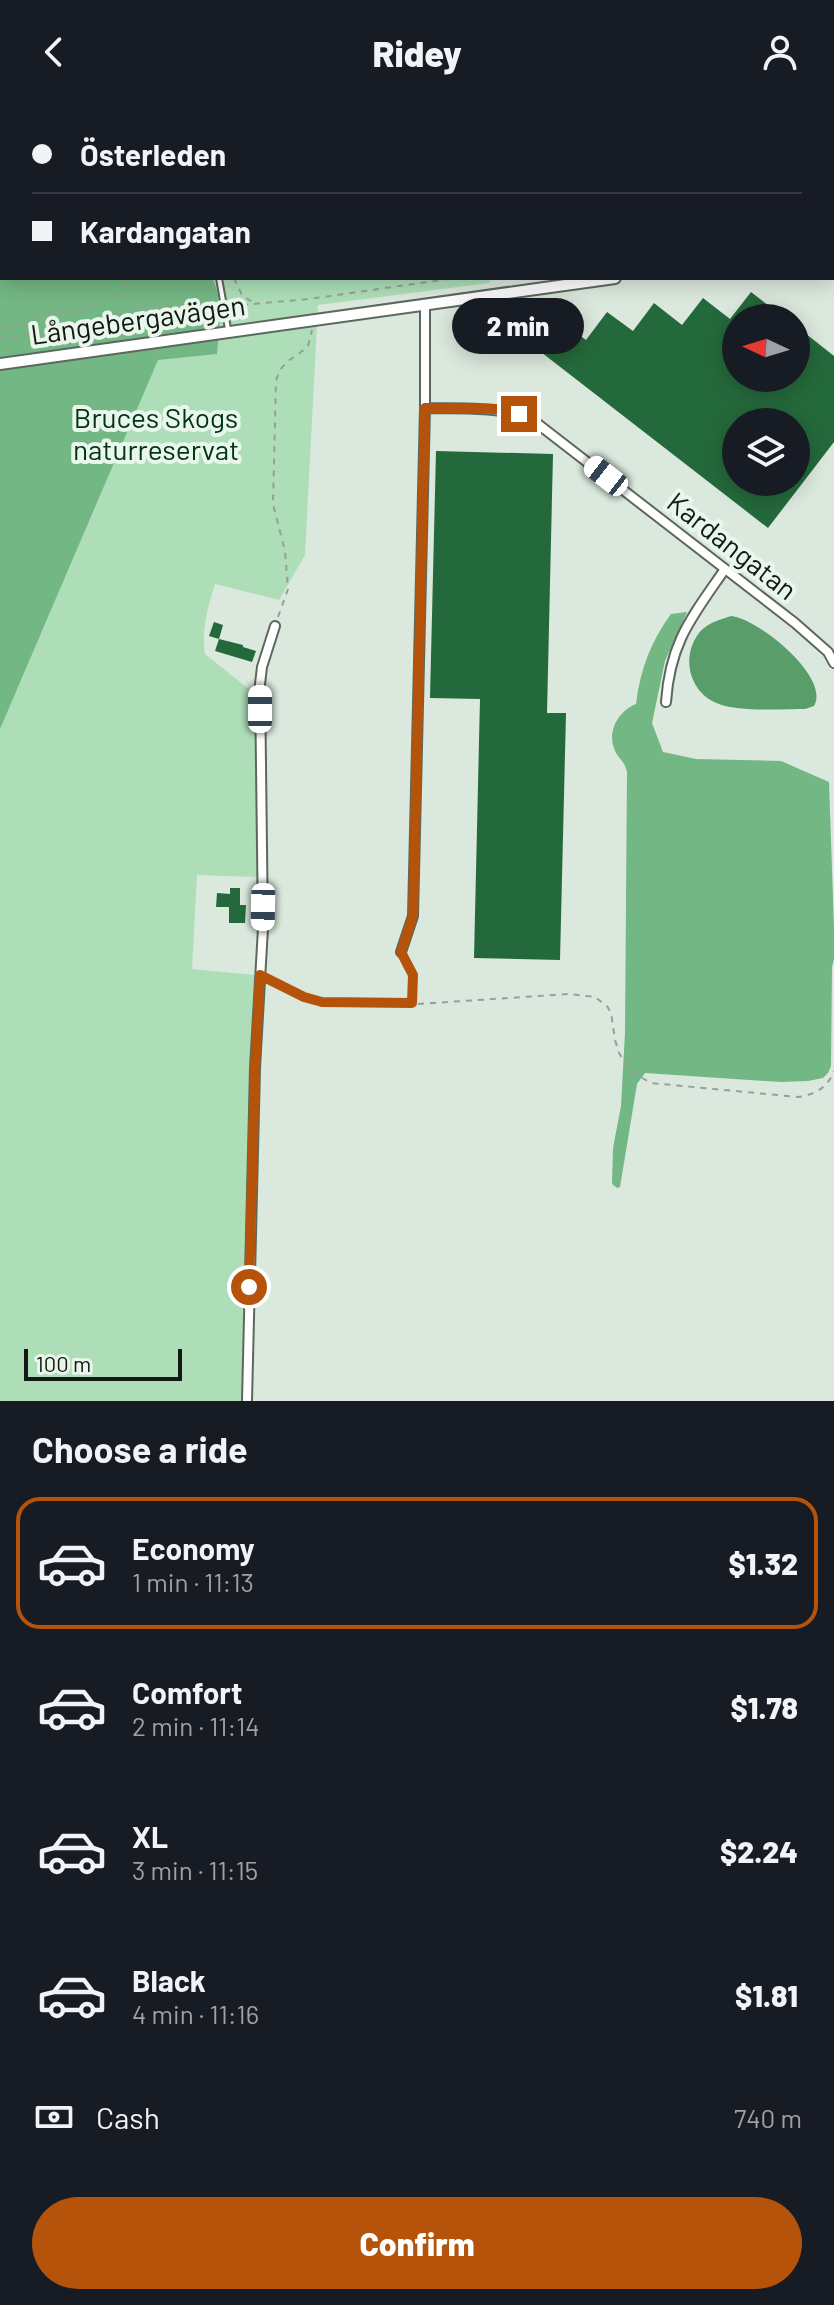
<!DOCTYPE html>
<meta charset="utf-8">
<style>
:root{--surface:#171b24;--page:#242831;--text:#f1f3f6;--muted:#9ea1a6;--line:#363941;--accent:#b45309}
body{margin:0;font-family:Barlow,sans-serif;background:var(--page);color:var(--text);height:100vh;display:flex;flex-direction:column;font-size:30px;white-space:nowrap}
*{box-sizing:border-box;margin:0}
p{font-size:26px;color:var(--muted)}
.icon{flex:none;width:44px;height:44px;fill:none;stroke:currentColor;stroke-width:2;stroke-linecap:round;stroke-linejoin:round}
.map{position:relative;height:1297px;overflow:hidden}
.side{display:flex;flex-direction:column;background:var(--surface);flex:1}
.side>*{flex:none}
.guide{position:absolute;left:0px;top:0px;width:834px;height:176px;box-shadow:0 4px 20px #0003;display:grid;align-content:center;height:176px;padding:0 32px;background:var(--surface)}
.needle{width:52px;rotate:274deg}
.fabs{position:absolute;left:722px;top:200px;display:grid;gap:16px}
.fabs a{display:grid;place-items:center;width:88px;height:88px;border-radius:50%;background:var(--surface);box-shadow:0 4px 20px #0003;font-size:40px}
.scale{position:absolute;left:24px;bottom:20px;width:158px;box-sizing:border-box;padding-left:8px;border:4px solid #131814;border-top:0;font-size:22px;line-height:28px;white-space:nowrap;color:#131814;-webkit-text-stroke:6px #e8f6eb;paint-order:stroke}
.end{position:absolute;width:36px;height:36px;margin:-18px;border:10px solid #b45309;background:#fff;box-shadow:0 0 0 4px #fff}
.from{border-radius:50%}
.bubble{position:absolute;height:56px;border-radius:28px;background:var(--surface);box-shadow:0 4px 20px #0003;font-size:26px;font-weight:800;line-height:56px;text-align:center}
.car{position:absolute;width:24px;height:48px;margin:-24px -12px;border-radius:10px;box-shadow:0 0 6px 2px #0007;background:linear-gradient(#fff 24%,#345 0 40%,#fff 0 76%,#345 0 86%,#fff 0)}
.guide b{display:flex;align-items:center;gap:28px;height:76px;font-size:30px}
.guide b+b{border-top:2px solid var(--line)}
.guide i{width:20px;height:20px;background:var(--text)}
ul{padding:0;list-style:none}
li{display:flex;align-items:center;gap:24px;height:132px;margin:0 16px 12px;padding:0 16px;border:4px solid transparent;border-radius:24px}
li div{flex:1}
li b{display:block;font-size:30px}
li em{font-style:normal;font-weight:800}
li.on{border-color:var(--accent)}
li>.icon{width:72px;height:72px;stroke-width:1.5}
h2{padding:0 32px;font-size:36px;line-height:96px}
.pay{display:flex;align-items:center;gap:20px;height:88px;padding:0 32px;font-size:30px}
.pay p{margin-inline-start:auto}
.action{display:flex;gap:16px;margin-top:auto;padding:16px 32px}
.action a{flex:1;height:92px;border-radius:48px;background:var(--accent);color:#fff;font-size:32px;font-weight:800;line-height:92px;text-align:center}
header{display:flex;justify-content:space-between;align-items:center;height:104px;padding:0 32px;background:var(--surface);font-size:36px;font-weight:800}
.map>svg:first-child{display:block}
.green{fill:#addeb7}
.forest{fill:#73b784}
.water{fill:#599d6b}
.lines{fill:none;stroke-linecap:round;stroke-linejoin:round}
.stream{stroke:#599d6b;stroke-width:3}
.building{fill:#24693b;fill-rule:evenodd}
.service-casing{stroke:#5c685e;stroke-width:8}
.minor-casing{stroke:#5c685e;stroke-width:12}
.tertiary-casing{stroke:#5c685e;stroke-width:14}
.path{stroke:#96a098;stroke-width:2;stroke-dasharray:6 6;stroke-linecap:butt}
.service{stroke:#fff;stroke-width:4}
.minor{stroke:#fff;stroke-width:8}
.tertiary{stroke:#fff;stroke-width:10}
.route{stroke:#b45309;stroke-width:10}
.labels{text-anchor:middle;stroke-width:8;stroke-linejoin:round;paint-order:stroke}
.street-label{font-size:28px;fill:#131814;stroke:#e8f6eb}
.park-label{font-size:28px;fill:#003413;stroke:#e8f6eb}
</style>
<header><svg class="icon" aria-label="back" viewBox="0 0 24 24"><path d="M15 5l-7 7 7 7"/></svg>Ridey<svg class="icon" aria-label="person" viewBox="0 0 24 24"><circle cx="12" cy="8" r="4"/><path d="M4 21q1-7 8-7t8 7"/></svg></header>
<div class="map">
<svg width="834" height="1297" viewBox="0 0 834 1297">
<rect width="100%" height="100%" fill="#dbe8dd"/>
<path class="green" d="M 0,0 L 593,0 L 592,2 L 2,2 L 2,174 L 492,174 L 489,179 L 318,201 L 305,451 L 279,496 L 215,480 C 208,502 201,527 205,550 L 255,590 L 257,773 L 197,771 L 192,865 L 255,871 L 245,1297 L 0,1297 Z"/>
<path class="forest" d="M 0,0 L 56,0 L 57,2 L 2,2 L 2,174 L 212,174 C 224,197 219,225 217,250 L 158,256 L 0,625 Z
M 687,508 L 665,557 L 652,619 L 663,648 L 696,655 L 781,657 L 829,678 L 834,824 L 834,855 L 832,863 L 831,962 L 828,969 L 823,974 L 808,977 L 781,978 L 645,969 L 637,980 L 620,1083 L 617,1084 L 612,1080 L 613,1044 L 621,1002 L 625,929 L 627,668 C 625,657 617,654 614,644 C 607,626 620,606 636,600 C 640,566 651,537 671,510 Z"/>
<path class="water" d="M 731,512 C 757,514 831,573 814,602 L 805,605 C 781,605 740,608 719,600 C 690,590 680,554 699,529 C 707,519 719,516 731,512 Z"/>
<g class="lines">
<path class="stream" d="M 612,2 L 613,0
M 832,91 L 834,91"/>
</g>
<path class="building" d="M 751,188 L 785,214 L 736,214 L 736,274 L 796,274 L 796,222 L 834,252 L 834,338 L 768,424 L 537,245 L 559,216 L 586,236 L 607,208 L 633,227 L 654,199 L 682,221 L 703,194 L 730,215 ZM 736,318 L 796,318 L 796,378 L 736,378 Z
M 436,347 L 553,350 L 547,609 L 566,609 L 560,856 L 474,854 L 480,595 L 430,594 Z
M 214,518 L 223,521 L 219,535 L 209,532 Z
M 219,535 L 243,541 L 243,543 L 256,547 L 252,558 L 215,547 Z
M 230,784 L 240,784 L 240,801 L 246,801 L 245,819 L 229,819 L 229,803 L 216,803 L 217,789 L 230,790 Z"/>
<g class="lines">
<defs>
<path id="service" d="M 668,0 L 673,2
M 832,52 L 834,51
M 219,174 L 228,225
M 262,872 L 304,893 L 322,898 L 412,899 L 413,871 L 401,848"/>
<path id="minor" d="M 425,304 C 462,305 500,301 534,317 L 795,519 L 828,548 L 834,559
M 666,598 C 670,538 692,513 725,465
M 401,848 L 413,812 L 425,304 L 425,201
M 247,1297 L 255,964 L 263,824 L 260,580 L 262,563 L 275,522"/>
<path id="tertiary" d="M 832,131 L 834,130
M 0,260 L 615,174"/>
</defs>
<use href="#service" class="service-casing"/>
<use href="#minor" class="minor-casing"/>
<use href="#tertiary" class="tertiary-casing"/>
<path class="path" d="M 65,0 L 67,2
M 359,2 L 361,0
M 583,2 L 584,0
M 832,110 L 834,109
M 234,174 L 242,191 L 252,198
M 230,202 L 309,195 L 455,174
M 0,224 L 28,220 L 51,208 L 83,206 L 118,190 L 128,178 L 136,174
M 0,235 L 86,222 L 124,206 L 143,203 L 215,203
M 278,513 L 288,485 L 285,447 L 273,400 L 276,277 C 282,255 294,256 308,242 L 312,226
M 418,900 L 569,890 L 595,893 L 607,902 L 611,909 L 615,936 L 619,949 L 627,962 L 632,968 L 651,979 L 798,993 C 815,991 828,983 834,967"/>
<use href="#service" class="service"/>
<use href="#minor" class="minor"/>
<use href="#tertiary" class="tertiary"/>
</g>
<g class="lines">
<path class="route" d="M 249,1183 L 255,964 L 260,871 L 304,893 L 322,898 L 412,899 L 413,871 L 401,848 L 413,812 L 425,304 L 498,305 L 519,310"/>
</g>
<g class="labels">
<g class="street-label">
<text transform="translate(138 216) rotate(-8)" y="10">Långebergavägen</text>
<text transform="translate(732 442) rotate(38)" y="10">Kardangatan</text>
</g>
<g class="park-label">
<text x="156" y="324">Bruces Skogs<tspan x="156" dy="32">naturreservat</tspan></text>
</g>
</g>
</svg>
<div class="fabs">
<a><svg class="needle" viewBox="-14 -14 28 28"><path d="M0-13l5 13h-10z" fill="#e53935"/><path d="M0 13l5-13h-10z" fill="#9ea1a6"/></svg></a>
<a><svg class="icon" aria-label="layers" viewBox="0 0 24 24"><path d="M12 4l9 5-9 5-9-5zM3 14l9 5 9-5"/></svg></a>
</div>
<div class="scale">100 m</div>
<i class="end from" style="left:249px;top:1183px"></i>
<i class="end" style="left:519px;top:310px"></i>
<div class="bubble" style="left:452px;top:194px;width:132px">2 min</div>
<i class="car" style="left:606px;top:372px;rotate:308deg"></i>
<i class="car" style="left:260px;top:605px;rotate:0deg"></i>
<i class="car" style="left:263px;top:803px;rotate:181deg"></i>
<div class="guide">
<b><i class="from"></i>Österleden</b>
<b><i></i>Kardangatan</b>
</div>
</div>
<section class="side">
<h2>Choose a ride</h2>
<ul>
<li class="on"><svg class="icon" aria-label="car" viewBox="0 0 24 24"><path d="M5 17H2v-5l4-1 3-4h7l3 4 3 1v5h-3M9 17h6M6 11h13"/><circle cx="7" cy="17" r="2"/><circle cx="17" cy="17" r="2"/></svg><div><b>Economy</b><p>1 min · 11:13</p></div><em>$1.32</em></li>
<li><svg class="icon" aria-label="car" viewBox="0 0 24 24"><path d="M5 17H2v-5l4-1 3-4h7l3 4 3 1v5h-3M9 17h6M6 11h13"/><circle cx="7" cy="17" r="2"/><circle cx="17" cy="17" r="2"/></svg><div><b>Comfort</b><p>2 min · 11:14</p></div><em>$1.78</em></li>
<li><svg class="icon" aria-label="car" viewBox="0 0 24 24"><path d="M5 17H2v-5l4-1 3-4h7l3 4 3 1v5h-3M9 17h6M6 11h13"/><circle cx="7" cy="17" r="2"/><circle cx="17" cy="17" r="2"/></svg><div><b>XL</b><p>3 min · 11:15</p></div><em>$2.24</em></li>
<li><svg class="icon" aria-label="car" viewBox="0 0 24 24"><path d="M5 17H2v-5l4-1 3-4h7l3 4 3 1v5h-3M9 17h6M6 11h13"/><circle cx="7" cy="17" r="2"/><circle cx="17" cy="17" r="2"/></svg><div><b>Black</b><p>4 min · 11:16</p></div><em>$1.81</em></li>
</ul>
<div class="pay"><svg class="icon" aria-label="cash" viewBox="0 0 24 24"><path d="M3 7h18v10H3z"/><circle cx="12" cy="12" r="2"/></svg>Cash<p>740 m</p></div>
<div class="action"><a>Confirm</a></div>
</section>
